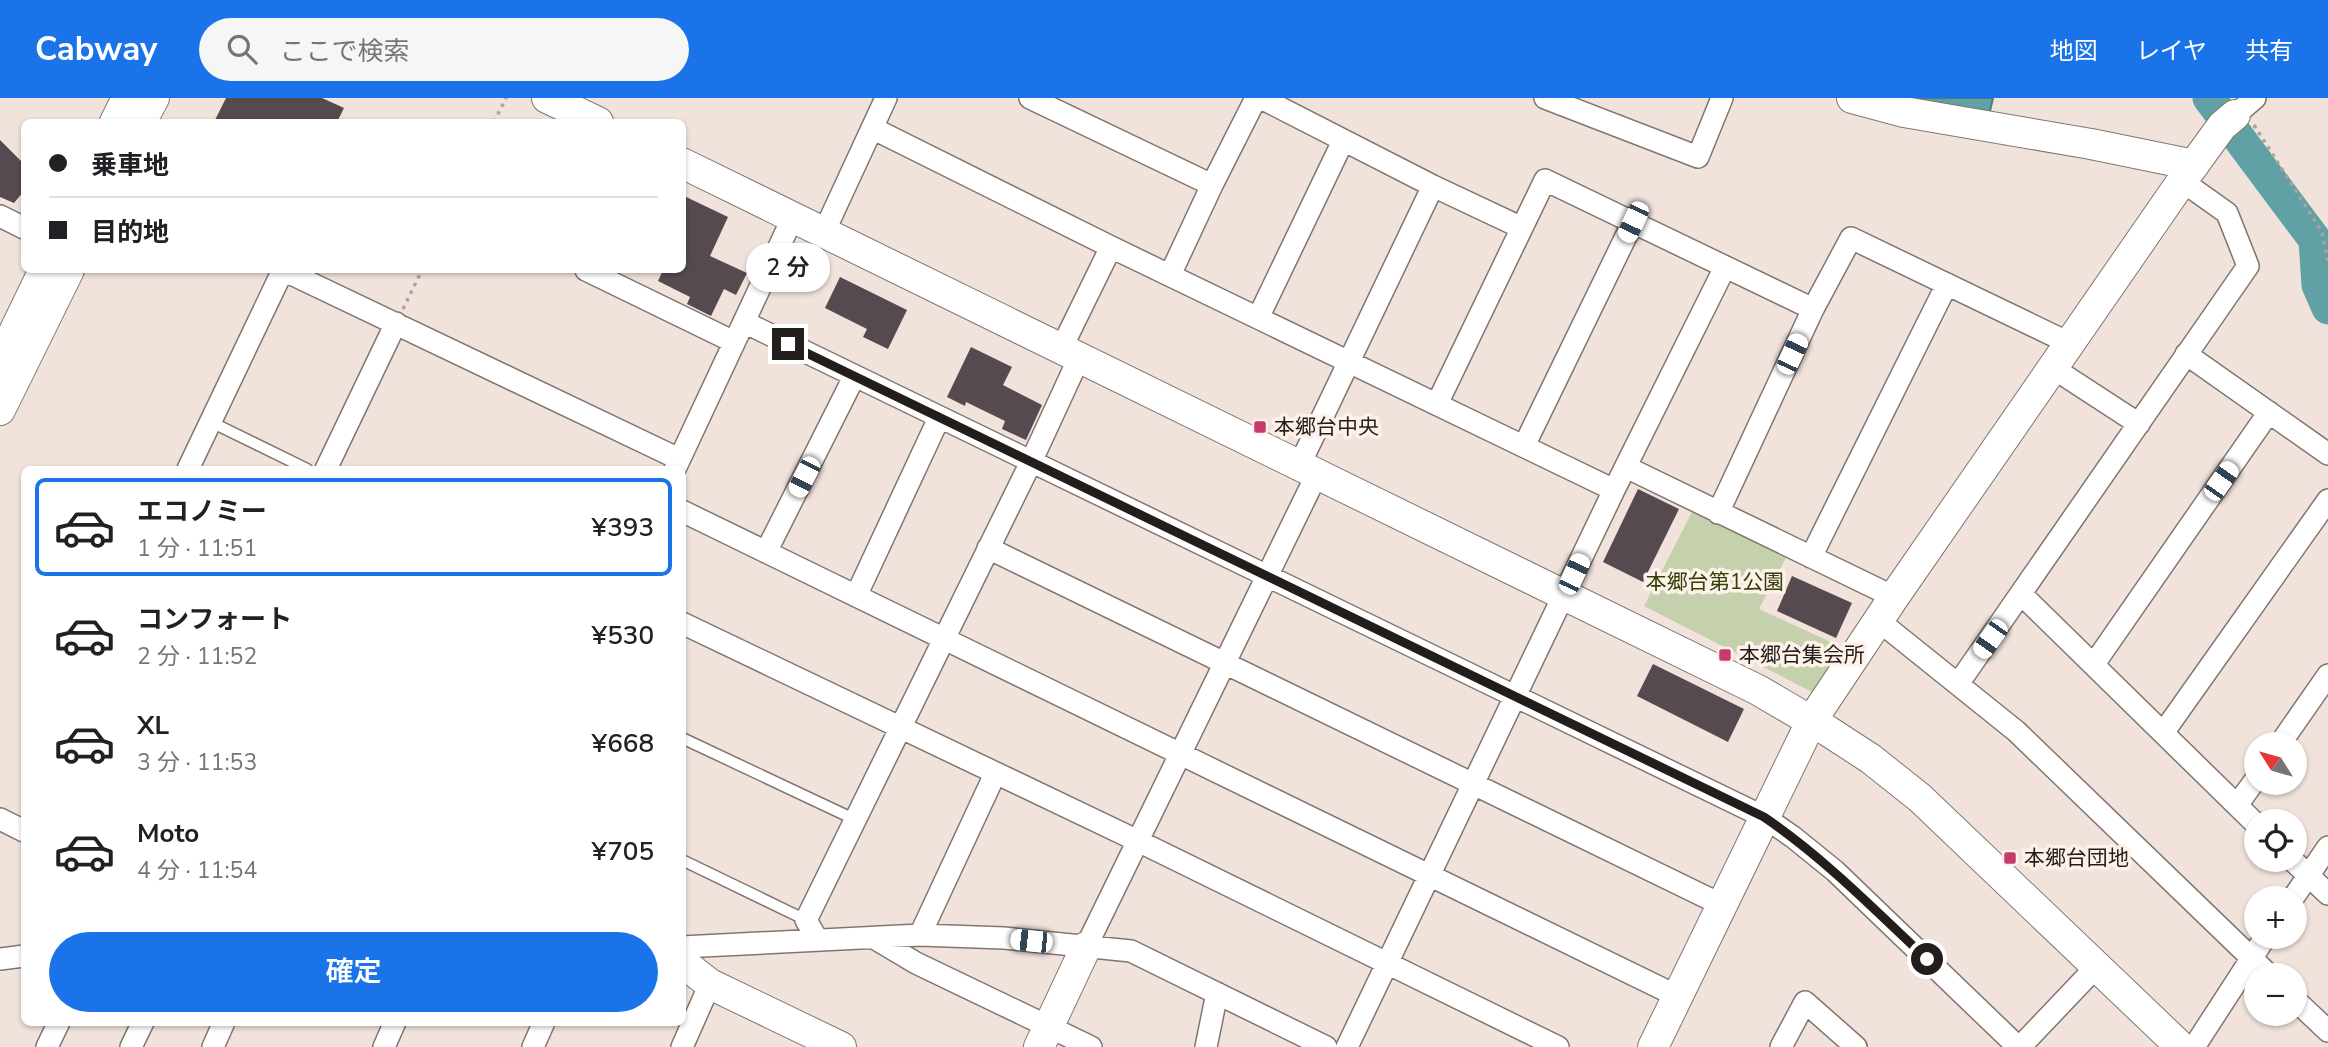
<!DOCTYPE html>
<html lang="ja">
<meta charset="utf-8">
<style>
:root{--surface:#fff;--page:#f6f6f6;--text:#202124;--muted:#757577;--line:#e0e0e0;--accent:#1a73e8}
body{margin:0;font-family:"Nunito Sans","Noto Sans JP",sans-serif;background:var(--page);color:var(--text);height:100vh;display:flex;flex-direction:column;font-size:26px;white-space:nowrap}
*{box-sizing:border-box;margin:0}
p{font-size:23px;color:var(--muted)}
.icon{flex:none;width:38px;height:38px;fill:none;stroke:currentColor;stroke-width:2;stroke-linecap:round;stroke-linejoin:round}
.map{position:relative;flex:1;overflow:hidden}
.sheet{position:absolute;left:21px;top:368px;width:665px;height:560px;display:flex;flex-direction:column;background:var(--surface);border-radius:10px;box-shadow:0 2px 5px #0004}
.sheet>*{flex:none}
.top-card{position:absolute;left:21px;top:21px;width:665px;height:154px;border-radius:10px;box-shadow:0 2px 5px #0004;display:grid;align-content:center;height:154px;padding:0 28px;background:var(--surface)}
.needle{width:46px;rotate:307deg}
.tools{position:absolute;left:2244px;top:634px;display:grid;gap:14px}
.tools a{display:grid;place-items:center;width:63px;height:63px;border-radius:50%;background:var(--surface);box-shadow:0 2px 5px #0004;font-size:35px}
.end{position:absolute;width:32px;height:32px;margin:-16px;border:9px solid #231e1c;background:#fff;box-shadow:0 0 0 4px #fff}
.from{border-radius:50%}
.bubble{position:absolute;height:49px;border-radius:24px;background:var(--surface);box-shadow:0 2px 5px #0004;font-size:23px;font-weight:600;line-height:49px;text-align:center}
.car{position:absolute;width:21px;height:42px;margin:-21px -10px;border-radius:9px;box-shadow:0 0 5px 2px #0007;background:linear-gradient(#fff 24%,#345 0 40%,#fff 0 76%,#345 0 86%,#fff 0)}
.top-card b{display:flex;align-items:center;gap:24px;height:66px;font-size:26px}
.top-card b+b{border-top:2px solid var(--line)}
.top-card i{width:18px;height:18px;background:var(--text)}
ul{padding:12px 0 0;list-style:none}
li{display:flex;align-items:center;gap:21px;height:98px;margin:0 14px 10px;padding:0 14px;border:4px solid transparent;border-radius:10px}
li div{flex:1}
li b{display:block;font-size:26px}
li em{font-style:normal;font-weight:600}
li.selected{border-color:var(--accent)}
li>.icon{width:63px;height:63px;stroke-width:1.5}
.cta{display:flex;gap:14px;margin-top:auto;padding:14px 28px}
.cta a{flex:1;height:80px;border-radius:42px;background:var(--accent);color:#fff;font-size:28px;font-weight:600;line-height:80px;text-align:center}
header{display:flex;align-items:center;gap:42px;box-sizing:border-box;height:98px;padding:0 35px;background:var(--accent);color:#fff}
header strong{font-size:33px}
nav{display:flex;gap:38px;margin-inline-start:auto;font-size:24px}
.search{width:490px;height:63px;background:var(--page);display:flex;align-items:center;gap:18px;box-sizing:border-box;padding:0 24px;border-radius:38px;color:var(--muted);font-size:26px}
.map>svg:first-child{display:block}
.green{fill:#c4d1ac}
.water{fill:#5fa1a5;stroke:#4d7a7c;stroke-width:2}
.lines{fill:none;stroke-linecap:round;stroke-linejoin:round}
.river{stroke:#5fa1a5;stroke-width:33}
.building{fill:#554a50}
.lane-casing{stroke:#81766f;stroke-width:13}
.street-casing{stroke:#81766f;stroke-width:24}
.secondary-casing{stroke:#81766f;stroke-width:32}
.path{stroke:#ada29d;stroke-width:3.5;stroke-dasharray:3.5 5;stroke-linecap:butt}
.lane{stroke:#fff;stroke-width:10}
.street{stroke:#fff;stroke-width:21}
.secondary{stroke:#fff;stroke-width:30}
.route{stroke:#231e1c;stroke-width:9}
.poi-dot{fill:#c73a6c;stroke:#fef1e9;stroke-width:2.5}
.labels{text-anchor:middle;stroke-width:7;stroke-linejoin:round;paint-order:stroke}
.poi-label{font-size:21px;fill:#231e1c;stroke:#fef1e9;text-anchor:start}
.park-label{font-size:21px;fill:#313f08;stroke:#fef1e9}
</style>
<header>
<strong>Cabway</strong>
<div class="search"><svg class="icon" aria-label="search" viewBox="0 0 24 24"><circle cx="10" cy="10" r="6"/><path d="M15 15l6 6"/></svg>ここで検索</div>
<nav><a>地図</a><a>レイヤ</a><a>共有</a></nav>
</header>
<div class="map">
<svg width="2328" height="949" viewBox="0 0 2328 949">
<rect width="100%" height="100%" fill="#f1e3dc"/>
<path class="green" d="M 1693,412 L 1786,460 L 1759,511 L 1844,550 L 1816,596 L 1644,508 Z"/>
<path class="water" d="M 1902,0 L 1993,0 L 1990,13 L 1975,16 Z"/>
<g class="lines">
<path class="river" d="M 2209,0 L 2315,142 L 2318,187 L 2328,210"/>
</g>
<path class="building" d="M 226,0 L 322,0 L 344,10 L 337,24 L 214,24 Z
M 0,42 L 24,66 L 24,93 L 14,105 L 0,99 Z
M 682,97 L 728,119 L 710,158 L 747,175 L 736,197 L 724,191 L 711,218 L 687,206 L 690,199 L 658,183 L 663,172 L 682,172 Z
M 840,179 L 907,212 L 888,251 L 863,239 L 867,231 L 825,210 Z
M 971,249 L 1012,269 L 1003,287 L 1042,307 L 1026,342 L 1002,331 L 1005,323 L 966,304 L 965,308 L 947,299 Z
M 1638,391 L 1679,411 L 1643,484 L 1603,464 Z
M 1792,478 L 1852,505 L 1836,540 L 1777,513 Z
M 1653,566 L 1744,611 L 1728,644 L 1637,598 Z"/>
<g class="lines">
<defs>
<path id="lane" d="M 211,324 L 307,371
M 682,640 L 856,722
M 682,762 L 806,822"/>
<path id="street" d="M 1030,0 L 1212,87
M 1261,0 L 1433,88 L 1522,130
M 1545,0 L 1698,59 L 1722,0
M 2235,17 L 2255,0
M 872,30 L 1111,149 L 1614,392
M 0,118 L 24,130
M 824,134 L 886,0
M 283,172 L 679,361
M 586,172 L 734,244
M 1170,177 L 1212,87 L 1256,0
M 1258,220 L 1343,43
M 744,224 L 1764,719 L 1793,739 L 1835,773 L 2018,949
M 1061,251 L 1111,149
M 2186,256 L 2328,356
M 2053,270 L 2139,326
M 1437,306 L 1545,82 L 1813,211
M 1524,348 L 1633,124
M 1299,368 L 1433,88
M 1626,369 L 1894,499
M 188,371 L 283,172
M 326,371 L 396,225
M 675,371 L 793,119
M 682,413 L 1677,898
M 1718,415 L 1813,211 L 1851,140 L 2071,246
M 988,450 L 1722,807
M 766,454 L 854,279
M 1811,459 L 1947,186
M 2022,497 L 2256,726
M 856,498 L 939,320
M 1879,523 L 2016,633 L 2269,877
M 682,525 L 1138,743 L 1558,949
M 2094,566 L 2269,314
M 1958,586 L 2248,168 L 2227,115 L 2182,83
M 2163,635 L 2328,402
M 2280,646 L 2328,577
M 2237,707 L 2256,681
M 0,721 L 24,733
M 2291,761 L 2328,796
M 2293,800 L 2328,749
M 920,837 L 995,676
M 874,840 L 916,865 L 1091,949
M 817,841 L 806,822 L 1031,364 L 1079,260
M 682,849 L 920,837 L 1004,840 L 1131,853 L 1326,949
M 1086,849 L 1316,378
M 0,861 L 24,858
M 2294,901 L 2328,933
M 47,949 L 59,924
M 131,949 L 143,924
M 213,949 L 224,924
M 384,949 L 395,924
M 533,949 L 544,924
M 682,949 L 710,886
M 1206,949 L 1217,895
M 1347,949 L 1614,392 L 1725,169
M 1781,949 L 1805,904 L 1856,949
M 2020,949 L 2097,868
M 2194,949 L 2266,838"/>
<path id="secondary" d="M 547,0 L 598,24
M 1852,0 L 1904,14 L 2091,46 L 2194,67
M 115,24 L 127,0
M 141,24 L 154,0
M 682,65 L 1758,592 L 1828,633 L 1871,661 L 1920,700 L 2181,949
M 0,263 L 44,172
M 0,312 L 69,172
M 682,864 L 710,886 L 841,949
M 1039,949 L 1086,849
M 1653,949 L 1812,622 L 1894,499 L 2182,83 L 2222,28 L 2235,17"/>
</defs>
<use href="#lane" class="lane-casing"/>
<use href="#street" class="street-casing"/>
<use href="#secondary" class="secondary-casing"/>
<path class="path" d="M 494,24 L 506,0
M 2254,27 L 2322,134 L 2328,164
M 403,211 L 422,172"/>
<use href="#lane" class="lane"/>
<use href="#street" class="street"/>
<use href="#secondary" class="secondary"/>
</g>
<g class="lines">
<path class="route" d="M 788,246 L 1764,719 C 1824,760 1874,811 1927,861"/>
</g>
<g class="poi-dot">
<rect x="1253" y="322" width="14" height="14" rx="3.5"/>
<rect x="1718" y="550" width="14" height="14" rx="3.5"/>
<rect x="2003" y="753" width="14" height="14" rx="3.5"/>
</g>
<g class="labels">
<g class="poi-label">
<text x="1274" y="336">本郷台中央</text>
<text x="1739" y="564">本郷台集会所</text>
<text x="2024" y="767">本郷台団地</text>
</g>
<g class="park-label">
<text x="1715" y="491">本郷台第1公園</text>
</g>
</g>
</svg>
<div class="tools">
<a><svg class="needle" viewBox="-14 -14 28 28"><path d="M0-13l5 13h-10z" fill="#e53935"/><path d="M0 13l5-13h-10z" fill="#757577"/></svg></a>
<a><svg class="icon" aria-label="locate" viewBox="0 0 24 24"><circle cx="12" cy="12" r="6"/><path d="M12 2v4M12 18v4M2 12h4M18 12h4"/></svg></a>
<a>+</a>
<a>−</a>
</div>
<i class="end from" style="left:1927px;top:861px"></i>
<i class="end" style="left:788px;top:246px"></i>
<div class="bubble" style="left:746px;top:145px;width:84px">2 分</div>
<i class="car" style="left:1633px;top:124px;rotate:205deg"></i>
<i class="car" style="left:1792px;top:256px;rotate:25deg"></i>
<i class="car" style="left:804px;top:379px;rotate:207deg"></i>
<i class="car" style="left:2221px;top:383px;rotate:35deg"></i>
<i class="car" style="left:1574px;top:476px;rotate:25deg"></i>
<i class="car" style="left:1990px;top:541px;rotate:215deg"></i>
<i class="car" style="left:1031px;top:843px;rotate:276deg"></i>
<div class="top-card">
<b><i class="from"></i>乗車地</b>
<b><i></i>目的地</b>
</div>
<section class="sheet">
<ul>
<li class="selected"><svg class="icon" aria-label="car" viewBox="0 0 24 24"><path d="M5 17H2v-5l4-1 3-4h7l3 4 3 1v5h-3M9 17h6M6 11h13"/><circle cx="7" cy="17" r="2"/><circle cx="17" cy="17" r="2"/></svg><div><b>エコノミー</b><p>1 分 · 11:51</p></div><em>¥393</em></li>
<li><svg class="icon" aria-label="car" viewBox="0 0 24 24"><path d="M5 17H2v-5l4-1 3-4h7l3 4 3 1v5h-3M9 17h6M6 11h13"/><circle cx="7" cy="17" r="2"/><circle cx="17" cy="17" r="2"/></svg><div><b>コンフォート</b><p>2 分 · 11:52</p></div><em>¥530</em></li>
<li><svg class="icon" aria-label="car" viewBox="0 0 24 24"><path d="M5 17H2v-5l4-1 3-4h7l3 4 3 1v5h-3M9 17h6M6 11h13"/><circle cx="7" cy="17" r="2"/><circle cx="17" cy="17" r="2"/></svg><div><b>XL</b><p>3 分 · 11:53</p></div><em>¥668</em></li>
<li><svg class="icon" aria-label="car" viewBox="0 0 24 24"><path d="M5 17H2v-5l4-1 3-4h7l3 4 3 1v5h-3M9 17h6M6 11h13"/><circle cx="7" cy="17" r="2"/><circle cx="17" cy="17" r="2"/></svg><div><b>Moto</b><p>4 分 · 11:54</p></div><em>¥705</em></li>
</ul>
<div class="cta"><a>確定</a></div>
</section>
</div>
